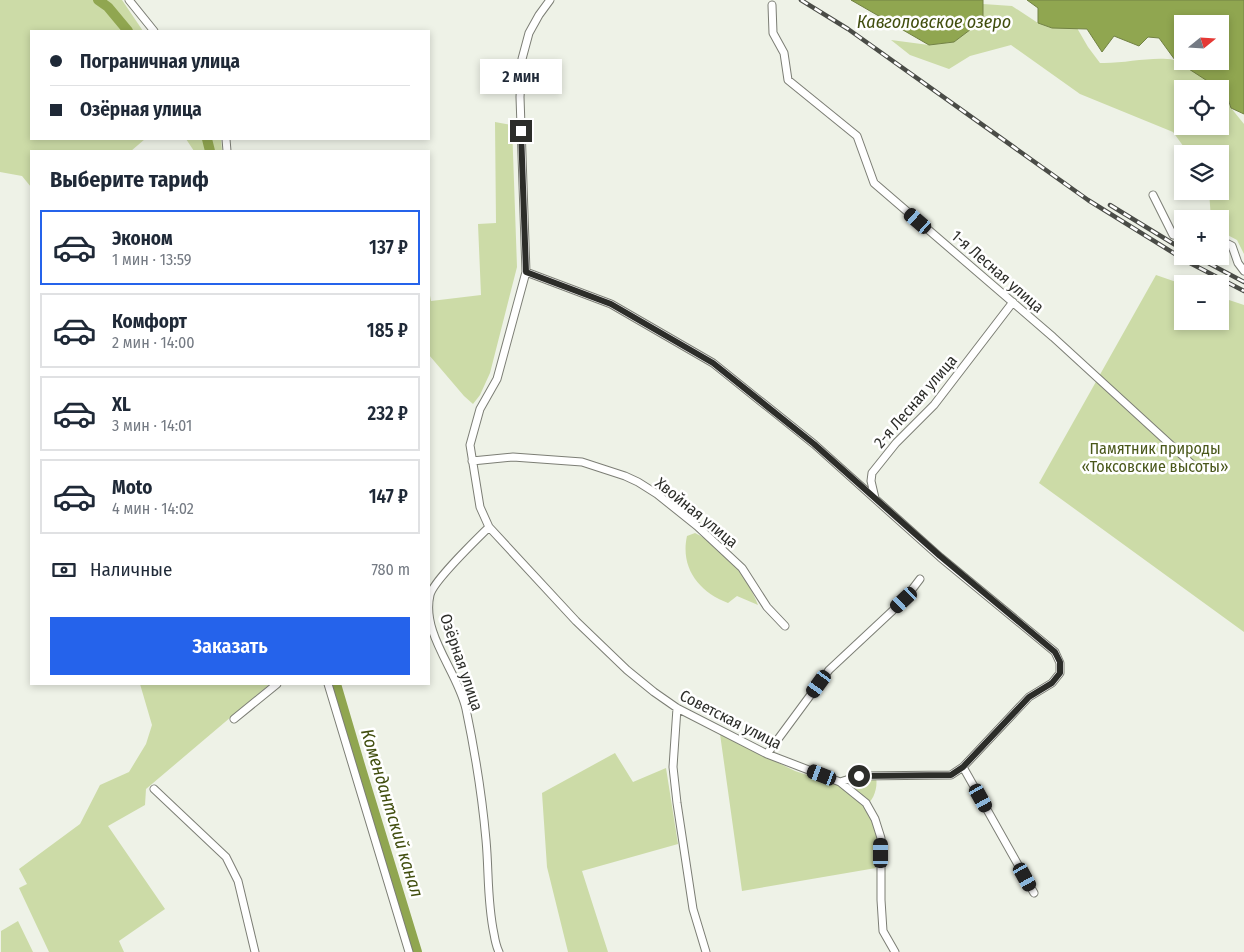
<!DOCTYPE html>
<html lang="ru">
<meta charset="utf-8">
<style>
:root{--surface:#fff;--page:#f2f2f3;--text:#1f2937;--muted:#747a83;--line:#e0e1e3;--accent:#2563eb}
body{margin:0;font-family:"Fira Sans Condensed",sans-serif;background:var(--page);color:var(--text);height:100vh;display:flex;flex-direction:column;font-size:19px;white-space:nowrap}
*{box-sizing:border-box;margin:0}
p{font-size:16px;color:var(--muted)}
.icon{flex:none;width:28px;height:28px;fill:none;stroke:currentColor;stroke-width:2;stroke-linecap:round;stroke-linejoin:round}
.map{position:relative;flex:1;overflow:hidden}
.side{position:absolute;left:30px;top:150px;width:400px;height:535px;display:flex;flex-direction:column;background:var(--surface);border-radius:0px;box-shadow:0 2px 8px #0003}
.side>*{flex:none}
.hud{position:absolute;left:30px;top:30px;width:400px;height:110px;border-radius:0px;box-shadow:0 2px 8px #0003;display:grid;align-content:center;height:110px;padding:0 20px;background:var(--surface)}
.needle{width:32px;rotate:72deg}
.controls{position:absolute;left:1174px;top:15px;display:grid;gap:10px}
.controls a{display:grid;place-items:center;width:55px;height:55px;border-radius:0px;background:var(--surface);box-shadow:0 2px 8px #0003;font-size:25px}
.end{position:absolute;width:22px;height:22px;margin:-11px;border:6px solid #2c2d29;background:#fff;box-shadow:0 0 0 2px #fff}
.from{border-radius:50%}
.bubble{position:absolute;height:35px;border-radius:0px;background:var(--surface);box-shadow:0 2px 8px #0003;font-size:16px;font-weight:600;line-height:35px;text-align:center}
.car{position:absolute;width:15px;height:30px;margin:-15px -8px;border-radius:6px;box-shadow:0 0 4px 1px #0007;background:linear-gradient(#222 24%,#8ab4d8 0 40%,#222 0 76%,#8ab4d8 0 86%,#222 0)}
.hud b{display:flex;align-items:center;gap:18px;height:48px;font-size:19px}
.hud b+b{border-top:1px solid var(--line)}
.hud i{width:12px;height:12px;background:var(--text)}
ul{padding:0;list-style:none}
li{display:flex;align-items:center;gap:15px;height:75px;margin:0 10px 8px;padding:0 10px;border:2px solid var(--line);border-radius:0px}
li div{flex:1}
li b{display:block;font-size:19px}
li em{font-style:normal;font-weight:600}
li.selected{border-color:var(--accent)}
li>.icon{width:45px;height:45px;stroke-width:1.5}
h2{padding:0 20px;font-size:22px;line-height:60px}
.pay{display:flex;align-items:center;gap:12px;height:55px;padding:0 20px;font-size:19px}
.pay p{margin-inline-start:auto}
.action{display:flex;gap:10px;margin-top:auto;padding:10px 20px}
.action a{flex:1;height:58px;border-radius:0px;background:var(--accent);color:#fff;font-size:20px;font-weight:600;line-height:58px;text-align:center}
.map>svg:first-child{display:block}
.green{fill:#ccdba7}
.water{fill:#90a650;stroke:#728244;fill-rule:evenodd}
.lines{fill:none;stroke-linecap:round;stroke-linejoin:round}
.canal{stroke:#90a650;stroke-width:10}
.street-casing{stroke:#7c7e75;stroke-width:9}
.street{stroke:#fff;stroke-width:7}
.rail-casing{stroke:#4a4c47;stroke-width:4.5}
.rail{stroke:#fff;stroke-width:2.5;stroke-dasharray:8;stroke-linecap:butt}
.route{stroke:#2c2d29;stroke-width:6}
.labels{text-anchor:middle;stroke-width:5;stroke-linejoin:round;paint-order:stroke}
.street-label{font-size:16px;fill:#2c2d29;stroke:#fff}
.park-label{font-size:16px;fill:#4a581b;stroke:#fff}
.water-label{font-size:18px;font-style:italic;fill:#414e0e;stroke:#fff}
</style>
<div class="map">
<svg width="1244" height="952" viewBox="0 0 1244 952">
<rect width="100%" height="100%" fill="#eef2e7"/>
<path class="green" d="M 0,0 L 122,0 L 143,31 L 31,31 L 31,139 L 145,139 L 131,151 L 31,151 L 31,187 L 22,176 L 0,172 Z
M 983,4 L 1012,6 L 1038,23 L 1052,28 L 1077,28 L 1088,47 L 1100,63 C 1124,64 1152,56 1174,60 C 1183,62 1210,82 1220,89 L 1182,89 L 1182,126 L 1220,126 L 1220,89 L 1226,93 L 1231,108 L 1244,124 L 1244,254 L 1237,240 L 1220,231 L 1220,219 L 1211,219 L 1209,191 L 1220,191 L 1220,154 L 1189,154 L 1173,132 L 1080,94 L 1011,45 L 970,56 L 949,69 L 910,55 L 891,40 L 929,45 L 954,42 L 983,20 Z
M 495,122 L 512,125 L 517,267 L 490,373 L 480,395 L 473,404 L 464,396 L 429,355 L 429,290 L 431,301 L 481,295 L 478,224 L 496,223 Z
M 186,139 L 221,139 L 222,151 L 194,151 Z
M 1156,275 L 1182,284 L 1182,321 L 1220,321 L 1220,297 L 1244,305 L 1244,632 L 1039,483 Z
M 695,533 C 724,547 747,576 758,605 L 737,596 L 728,603 C 699,592 680,568 687,536 Z
M 140,684 L 270,684 L 146,789 L 145,805 L 108,826 L 165,909 L 119,941 L 124,952 L 49,952 L 19,888 L 27,884 L 19,869 L 80,824 L 100,785 L 129,772 L 146,744 L 152,725 Z
M 720,734 L 795,771 L 838,785 L 839,778 L 858,772 L 875,772 C 879,785 875,800 864,807 L 871,820 L 878,838 L 876,868 L 742,891 Z
M 615,753 L 633,782 L 666,768 L 678,844 L 582,871 L 608,952 L 568,952 L 547,867 L 542,793 Z
M 18,921 L 33,952 L 1,952 L 1,931 Z"/>
<path class="water" d="M 851,0 L 983,0 L 983,20 L 954,42 L 929,45 Z
M 1027,0 L 1244,0 L 1244,114 L 1231,108 L 1226,93 L 1175,60 L 1159,38 L 1148,37 L 1139,46 L 1114,36 L 1102,52 L 1087,29 L 1052,28 L 1038,23 L 1038,8 ZM 1182,24 L 1220,24 L 1220,61 L 1182,61 Z"/>
<g class="lines">
<path class="canal" d="M 98,0 L 108,7 L 128,31
M 207,139 L 210,151
M 336,684 L 362,772 L 417,952"/>
<defs>
<path id="street" d="M 129,0 L 154,31
M 772,5 L 773,33 L 784,53 L 788,80 L 857,136 L 874,183 L 1053,337 L 1196,468
M 226,139 L 227,151
M 1153,195 L 1173,235 L 1182,236
M 1220,240 L 1232,246 L 1238,263 L 1244,271
M 526,272 L 611,304 L 713,363 L 814,444 L 940,557 L 1055,652 L 1060,663 L 1060,673 L 1052,683 L 1029,697 L 963,767 L 1034,893
M 472,461 L 513,457 L 582,462 L 625,476 L 638,482 L 657,494 L 697,526 L 742,568 L 767,607 L 785,626
M 875,498 L 871,481 L 872,473 L 896,443 L 934,405 L 1013,302
M 489,527 L 576,621 L 627,670 L 654,692 L 677,708 L 767,754 L 840,782 L 866,803 L 875,819 L 881,838 L 881,900 L 883,931 L 895,952
M 328,684 L 409,952
M 677,708 L 673,767 L 677,803 L 693,909 L 706,952
M 234,719 L 277,684
M 767,754 L 829,670 L 904,600 L 920,579
M 840,782 L 859,776 L 951,775 L 963,767
M 154,789 L 226,857 L 238,881 L 255,952
M 499,952 C 496,946 495,940 494,934 C 487,901 489,872 486,840 C 482,795 475,752 466,709 C 458,672 421,634 430,595 C 433,581 477,539 489,527 L 480,507 L 470,445 L 480,409 L 497,379 L 526,272 L 520,97 L 522,59 L 529,33 L 539,15 L 550,0"/>
</defs>
<use href="#street" class="street-casing"/>
<use href="#street" class="street"/>
<defs>
<path id="rail" d="M 801,0 L 848,29 L 1088,200 L 1188,262 L 1244,291
M 1110,205 L 1182,249
M 1195,256 L 1244,282"/>
</defs>
<use href="#rail" class="rail-casing"/>
<use href="#rail" class="rail"/>
</g>
<g class="lines">
<path class="route" d="M 521,131 L 526,272 L 611,304 L 713,363 L 814,444 L 940,556 L 1055,652 L 1060,662 L 1060,673 L 1052,683 L 1029,697 L 963,767 L 951,775 L 859,776"/>
</g>
<g class="labels">
<g class="street-label">
<text transform="translate(998 271) rotate(41)" y="6">1-я Лесная улица</text>
<text transform="translate(915 401) rotate(-49)" y="6">2-я Лесная улица</text>
<text transform="translate(697 512) rotate(39)" y="6">Хвойная улица</text>
<text transform="translate(462 662) rotate(71)" y="6">Озёрная улица</text>
<text transform="translate(731 719) rotate(27)" y="6">Советская улица</text>
</g>
<g class="park-label">
<text x="1155" y="454">Памятник природы<tspan x="1155" dy="18">«Токсовские высоты»</tspan></text>
</g>
<g class="water-label">
<text x="934" y="28">Кавголовское озеро</text>
<text transform="translate(392 813) rotate(73)" y="6">Комендантский канал</text>
</g>
</g>
</svg>
<div class="controls">
<a><svg class="needle" viewBox="-14 -14 28 28"><path d="M0-13l5 13h-10z" fill="#e53935"/><path d="M0 13l5-13h-10z" fill="#747a83"/></svg></a>
<a><svg class="icon" aria-label="locate" viewBox="0 0 24 24"><circle cx="12" cy="12" r="6"/><path d="M12 2v4M12 18v4M2 12h4M18 12h4"/></svg></a>
<a><svg class="icon" aria-label="layers" viewBox="0 0 24 24"><path d="M12 4l9 5-9 5-9-5zM3 14l9 5 9-5"/></svg></a>
<a>+</a>
<a>−</a>
</div>
<i class="end from" style="left:859px;top:776px"></i>
<i class="end" style="left:521px;top:131px"></i>
<div class="bubble" style="left:480px;top:59px;width:82px">2 мин</div>
<i class="car" style="left:918px;top:221px;rotate:311deg"></i>
<i class="car" style="left:904px;top:600px;rotate:227deg"></i>
<i class="car" style="left:819px;top:684px;rotate:216deg"></i>
<i class="car" style="left:822px;top:775px;rotate:291deg"></i>
<i class="car" style="left:981px;top:798px;rotate:151deg"></i>
<i class="car" style="left:881px;top:853px;rotate:0deg"></i>
<i class="car" style="left:1025px;top:877px;rotate:151deg"></i>
<div class="hud">
<b><i class="from"></i>Пограничная улица</b>
<b><i></i>Озёрная улица</b>
</div>
<section class="side">
<h2>Выберите тариф</h2>
<ul>
<li class="selected"><svg class="icon" aria-label="car" viewBox="0 0 24 24"><path d="M5 17H2v-5l4-1 3-4h7l3 4 3 1v5h-3M9 17h6M6 11h13"/><circle cx="7" cy="17" r="2"/><circle cx="17" cy="17" r="2"/></svg><div><b>Эконом</b><p>1 мин · 13:59</p></div><em>137 ₽</em></li>
<li><svg class="icon" aria-label="car" viewBox="0 0 24 24"><path d="M5 17H2v-5l4-1 3-4h7l3 4 3 1v5h-3M9 17h6M6 11h13"/><circle cx="7" cy="17" r="2"/><circle cx="17" cy="17" r="2"/></svg><div><b>Комфорт</b><p>2 мин · 14:00</p></div><em>185 ₽</em></li>
<li><svg class="icon" aria-label="car" viewBox="0 0 24 24"><path d="M5 17H2v-5l4-1 3-4h7l3 4 3 1v5h-3M9 17h6M6 11h13"/><circle cx="7" cy="17" r="2"/><circle cx="17" cy="17" r="2"/></svg><div><b>XL</b><p>3 мин · 14:01</p></div><em>232 ₽</em></li>
<li><svg class="icon" aria-label="car" viewBox="0 0 24 24"><path d="M5 17H2v-5l4-1 3-4h7l3 4 3 1v5h-3M9 17h6M6 11h13"/><circle cx="7" cy="17" r="2"/><circle cx="17" cy="17" r="2"/></svg><div><b>Moto</b><p>4 мин · 14:02</p></div><em>147 ₽</em></li>
</ul>
<div class="pay"><svg class="icon" aria-label="cash" viewBox="0 0 24 24"><path d="M3 7h18v10H3z"/><circle cx="12" cy="12" r="2"/></svg>Наличные<p>780 m</p></div>
<div class="action"><a>Заказать</a></div>
</section>
</div>
